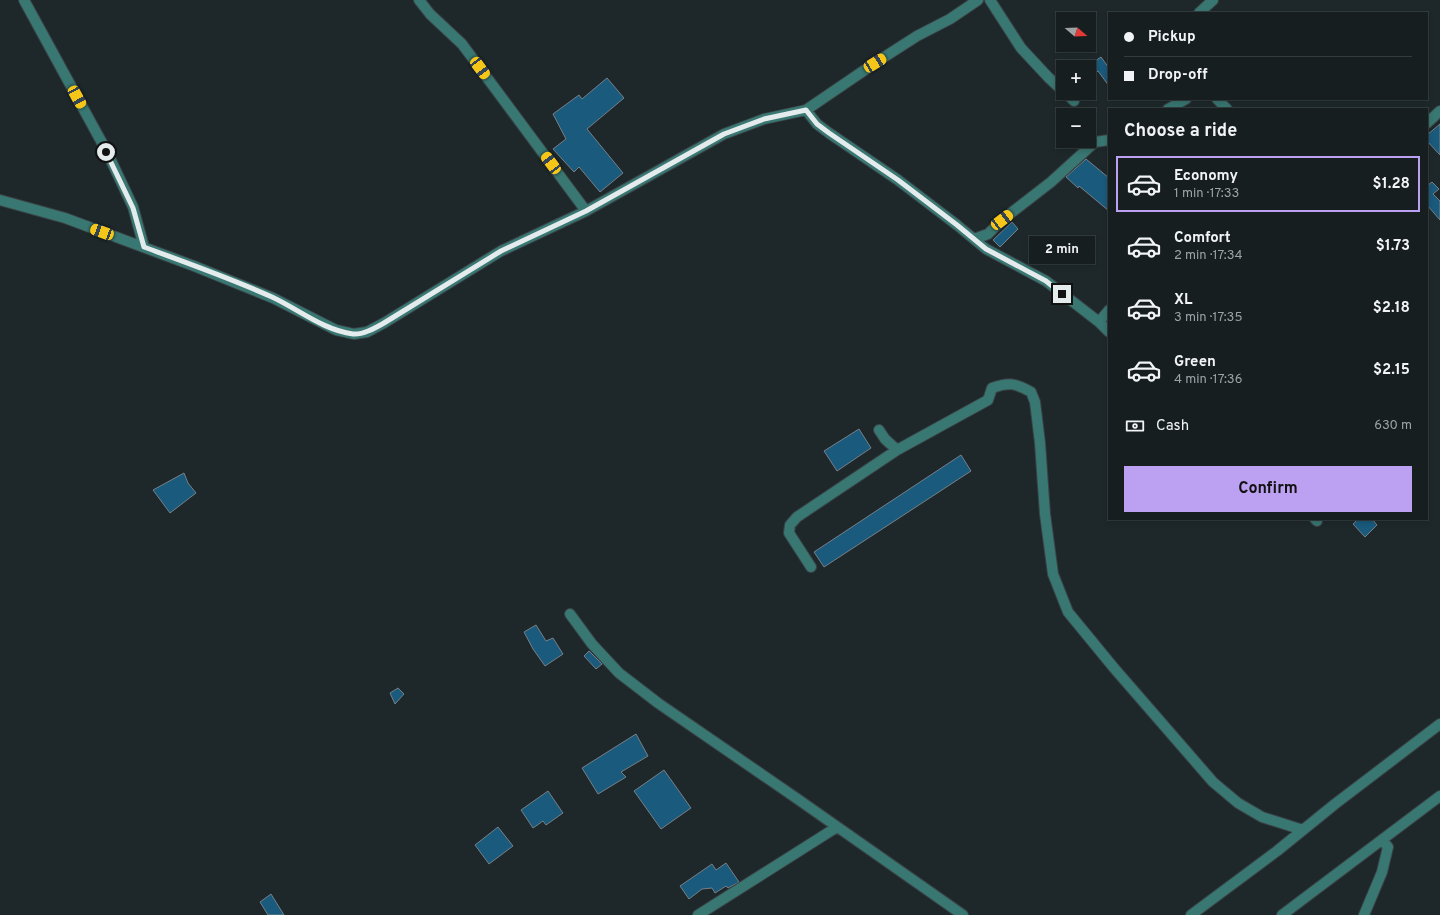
<!DOCTYPE html>
<meta charset="utf-8">
<style>
:root{--surface:#161e20;--page:#1f2729;--text:#f1f3f6;--muted:#9ea2a5;--line:#353c3e;--accent:#bca0f2}
body{margin:0;font-family:Overpass,sans-serif;background:var(--page);color:var(--text);height:100vh;display:flex;flex-direction:column;font-size:15px;white-space:nowrap}
*{box-sizing:border-box;margin:0}
p{font-size:13px;color:var(--muted)}
.icon{flex:none;width:22px;height:22px;fill:none;stroke:currentColor;stroke-width:2;stroke-linecap:round;stroke-linejoin:round}
.map{position:relative;flex:1;overflow:hidden}
.details{position:absolute;left:1108px;top:108px;width:320px;height:412px;display:flex;flex-direction:column;background:var(--surface);border-radius:0px;box-shadow:0 2px 6px #0003,0 0 0 1px var(--line)}
.details>*{flex:none}
.hud{position:absolute;left:1108px;top:12px;width:320px;height:88px;border-radius:0px;box-shadow:0 2px 6px #0003,0 0 0 1px var(--line);display:grid;align-content:center;height:88px;padding:0 16px;background:var(--surface)}
.needle{width:26px;rotate:109deg}
.fabs{position:absolute;left:1056px;top:12px;display:grid;gap:8px}
.fabs a{display:grid;place-items:center;width:40px;height:40px;border-radius:0px;background:var(--surface);box-shadow:0 2px 6px #0003,0 0 0 1px var(--line);font-size:20px}
.end{position:absolute;width:18px;height:18px;margin:-9px;border:5px solid #e4ebec;background:#111;box-shadow:0 0 0 2px #111}
.from{border-radius:50%}
.bubble{position:absolute;height:28px;border-radius:0px;background:var(--surface);box-shadow:0 2px 6px #0003,0 0 0 1px var(--line);font-size:13px;font-weight:700;line-height:28px;text-align:center}
.car{position:absolute;width:12px;height:24px;margin:-12px -6px;border-radius:5px;box-shadow:0 0 3px 1px #0007;background:linear-gradient(#f5c518 24%,#345 0 40%,#f5c518 0 76%,#345 0 86%,#f5c518 0)}
.hud b{display:flex;align-items:center;gap:14px;height:38px;font-size:15px}
.hud b+b{border-top:1px solid var(--line)}
.hud i{width:10px;height:10px;background:var(--text)}
ul{padding:0;list-style:none}
li{display:flex;align-items:center;gap:12px;height:56px;margin:0 8px 6px;padding:0 8px;border:2px solid transparent;border-radius:0px}
li div{flex:1}
li b{display:block;font-size:15px}
li em{font-style:normal;font-weight:700}
li.selected{border-color:var(--accent)}
li>.icon{width:36px;height:36px;stroke-width:1.5}
h2{padding:0 16px;font-size:18px;line-height:48px}
.pay{display:flex;align-items:center;gap:10px;height:44px;padding:0 16px;font-size:15px}
.pay p{margin-inline-start:auto}
.button{display:flex;gap:8px;margin-top:auto;padding:8px 16px}
.button a{flex:1;height:46px;border-radius:0px;background:var(--accent);color:#111;font-size:16px;font-weight:700;line-height:46px;text-align:center}
.map>svg:first-child{display:block}
.building{fill:#1a5a7d;stroke:#778087}
.lines{fill:none;stroke-linecap:round;stroke-linejoin:round}
.minor-casing{stroke:#3a4346;stroke-width:12}
.minor{stroke:#397772;stroke-width:10}
.route{stroke:#e4ebec;stroke-width:5}
</style>
<div class="map">
<svg width="1440" height="915" viewBox="0 0 1440 915">
<rect width="100%" height="100%" fill="#1e282b"/>
<path class="building" d="M 1101,57 L 1109,68 L 1109,86 L 1098,71 L 1089,77 L 1089,65 Z
M 607,78 L 624,98 L 587,129 L 623,173 L 600,192 L 579,167 L 574,172 L 553,149 L 566,139 L 553,114 L 579,95 L 582,99 Z
M 1440,124 L 1440,155 L 1427,141 L 1427,135 Z
M 1086,159 L 1109,178 L 1109,211 L 1079,186 L 1078,188 L 1066,177 Z
M 1432,182 L 1439,189 L 1433,194 L 1440,201 L 1440,220 L 1427,205 L 1427,186 Z
M 1012,222 L 1018,229 L 1000,247 L 993,240 Z
M 859,429 L 871,448 L 837,471 L 824,451 Z
M 961,455 L 971,471 L 824,567 L 814,552 Z
M 184,473 L 188,483 L 196,493 L 170,513 L 153,490 Z
M 1358,519 L 1372,519 L 1377,525 L 1365,537 L 1353,524 Z
M 536,625 L 546,641 L 553,638 L 563,654 L 545,666 L 533,649 L 524,632 Z
M 589,651 L 602,664 L 596,669 L 584,656 Z
M 398,688 L 404,694 L 395,704 L 390,693 Z
M 636,734 L 648,756 L 621,772 L 626,777 L 598,794 L 582,768 Z
M 664,770 L 691,808 L 661,829 L 634,791 Z
M 548,791 L 563,813 L 546,825 L 543,821 L 533,828 L 521,810 Z
M 498,827 L 513,846 L 489,864 L 475,845 Z
M 726,863 L 739,882 L 728,888 L 726,886 L 715,893 L 712,888 L 702,889 L 689,899 L 680,886 L 712,864 L 716,870 Z
M 271,894 L 284,915 L 268,915 L 260,902 Z"/>
<g class="lines">
<defs>
<path id="minor" d="M 24,0 L 107,152 L 133,207 L 144,247
M 419,0 L 430,14 L 462,44 L 586,211
M 990,0 L 1021,48 L 1048,77 L 1063,91
M 1199,13 L 1213,0
M 1066,93 L 1074,101
M 1217,99 L 1227,109
M 1168,109 L 1186,99
M 806,110 L 817,124 L 829,133 L 898,180 L 957,225 L 986,249 L 1046,281 L 1099,322 L 1109,332
M 1427,123 L 1440,111
M 0,200 L 65,218 L 194,266 L 273,298 L 336,330 L 354,334 L 367,332 L 384,323 L 501,251 L 586,211 L 724,134 L 764,119 L 806,110 L 875,63 L 917,36 L 950,19 L 978,0
M 974,239 L 988,234 L 1002,220 L 1051,182 L 1095,142 L 1109,140
M 1099,322 L 1109,310
M 879,430 L 885,439 L 897,450 L 988,400 L 992,388 C 1009,382 1015,383 1031,392 L 1035,402 L 1040,443 L 1045,514 L 1053,574 L 1068,612 L 1114,668 L 1213,782 L 1238,803 L 1262,817 L 1303,830
M 1315,519 L 1317,521
M 811,567 L 789,533 L 790,525 L 797,517 L 897,450
M 570,614 L 592,644 L 619,673 L 658,703 L 799,800 L 963,915
M 698,915 L 837,827
M 1191,915 L 1277,851 L 1335,804 L 1440,724
M 1282,915 L 1440,796
M 1364,915 L 1382,872 L 1388,847 L 1382,840"/>
</defs>
<use href="#minor" class="minor-casing"/>
<use href="#minor" class="minor"/>
</g>
<g class="lines">
<path class="route" d="M 106,152 L 133,208 L 144,247 C 187,263 230,278 272,297 C 298,309 323,330 353,334 C 363,335 375,328 384,323 L 501,251 L 586,211 L 724,134 L 764,119 L 806,110 L 817,124 L 829,133 L 898,180 L 957,225 L 986,249 L 1046,281 L 1062,294"/>
</g>
</svg>
<div class="fabs">
<a><svg class="needle" viewBox="-14 -14 28 28"><path d="M0-13l5 13h-10z" fill="#e53935"/><path d="M0 13l5-13h-10z" fill="#9ea2a5"/></svg></a>
<a>+</a>
<a>−</a>
</div>
<i class="end from" style="left:106px;top:152px"></i>
<i class="end" style="left:1062px;top:294px"></i>
<div class="bubble" style="left:1029px;top:236px;width:66px">2 min</div>
<i class="car" style="left:875px;top:63px;rotate:58deg"></i>
<i class="car" style="left:480px;top:68px;rotate:143deg"></i>
<i class="car" style="left:77px;top:97px;rotate:151deg"></i>
<i class="car" style="left:551px;top:163px;rotate:323deg"></i>
<i class="car" style="left:1002px;top:220px;rotate:53deg"></i>
<i class="car" style="left:102px;top:232px;rotate:290deg"></i>
<div class="hud">
<b><i class="from"></i>Pickup</b>
<b><i></i>Drop-off</b>
</div>
<section class="details">
<h2>Choose a ride</h2>
<ul>
<li class="selected"><svg class="icon" aria-label="car" viewBox="0 0 24 24"><path d="M5 17H2v-5l4-1 3-4h7l3 4 3 1v5h-3M9 17h6M6 11h13"/><circle cx="7" cy="17" r="2"/><circle cx="17" cy="17" r="2"/></svg><div><b>Economy</b><p>1 min · 17:33</p></div><em>$1.28</em></li>
<li><svg class="icon" aria-label="car" viewBox="0 0 24 24"><path d="M5 17H2v-5l4-1 3-4h7l3 4 3 1v5h-3M9 17h6M6 11h13"/><circle cx="7" cy="17" r="2"/><circle cx="17" cy="17" r="2"/></svg><div><b>Comfort</b><p>2 min · 17:34</p></div><em>$1.73</em></li>
<li><svg class="icon" aria-label="car" viewBox="0 0 24 24"><path d="M5 17H2v-5l4-1 3-4h7l3 4 3 1v5h-3M9 17h6M6 11h13"/><circle cx="7" cy="17" r="2"/><circle cx="17" cy="17" r="2"/></svg><div><b>XL</b><p>3 min · 17:35</p></div><em>$2.18</em></li>
<li><svg class="icon" aria-label="car" viewBox="0 0 24 24"><path d="M5 17H2v-5l4-1 3-4h7l3 4 3 1v5h-3M9 17h6M6 11h13"/><circle cx="7" cy="17" r="2"/><circle cx="17" cy="17" r="2"/></svg><div><b>Green</b><p>4 min · 17:36</p></div><em>$2.15</em></li>
</ul>
<div class="pay"><svg class="icon" aria-label="cash" viewBox="0 0 24 24"><path d="M3 7h18v10H3z"/><circle cx="12" cy="12" r="2"/></svg>Cash<p>630 m</p></div>
<div class="button"><a>Confirm</a></div>
</section>
</div>
